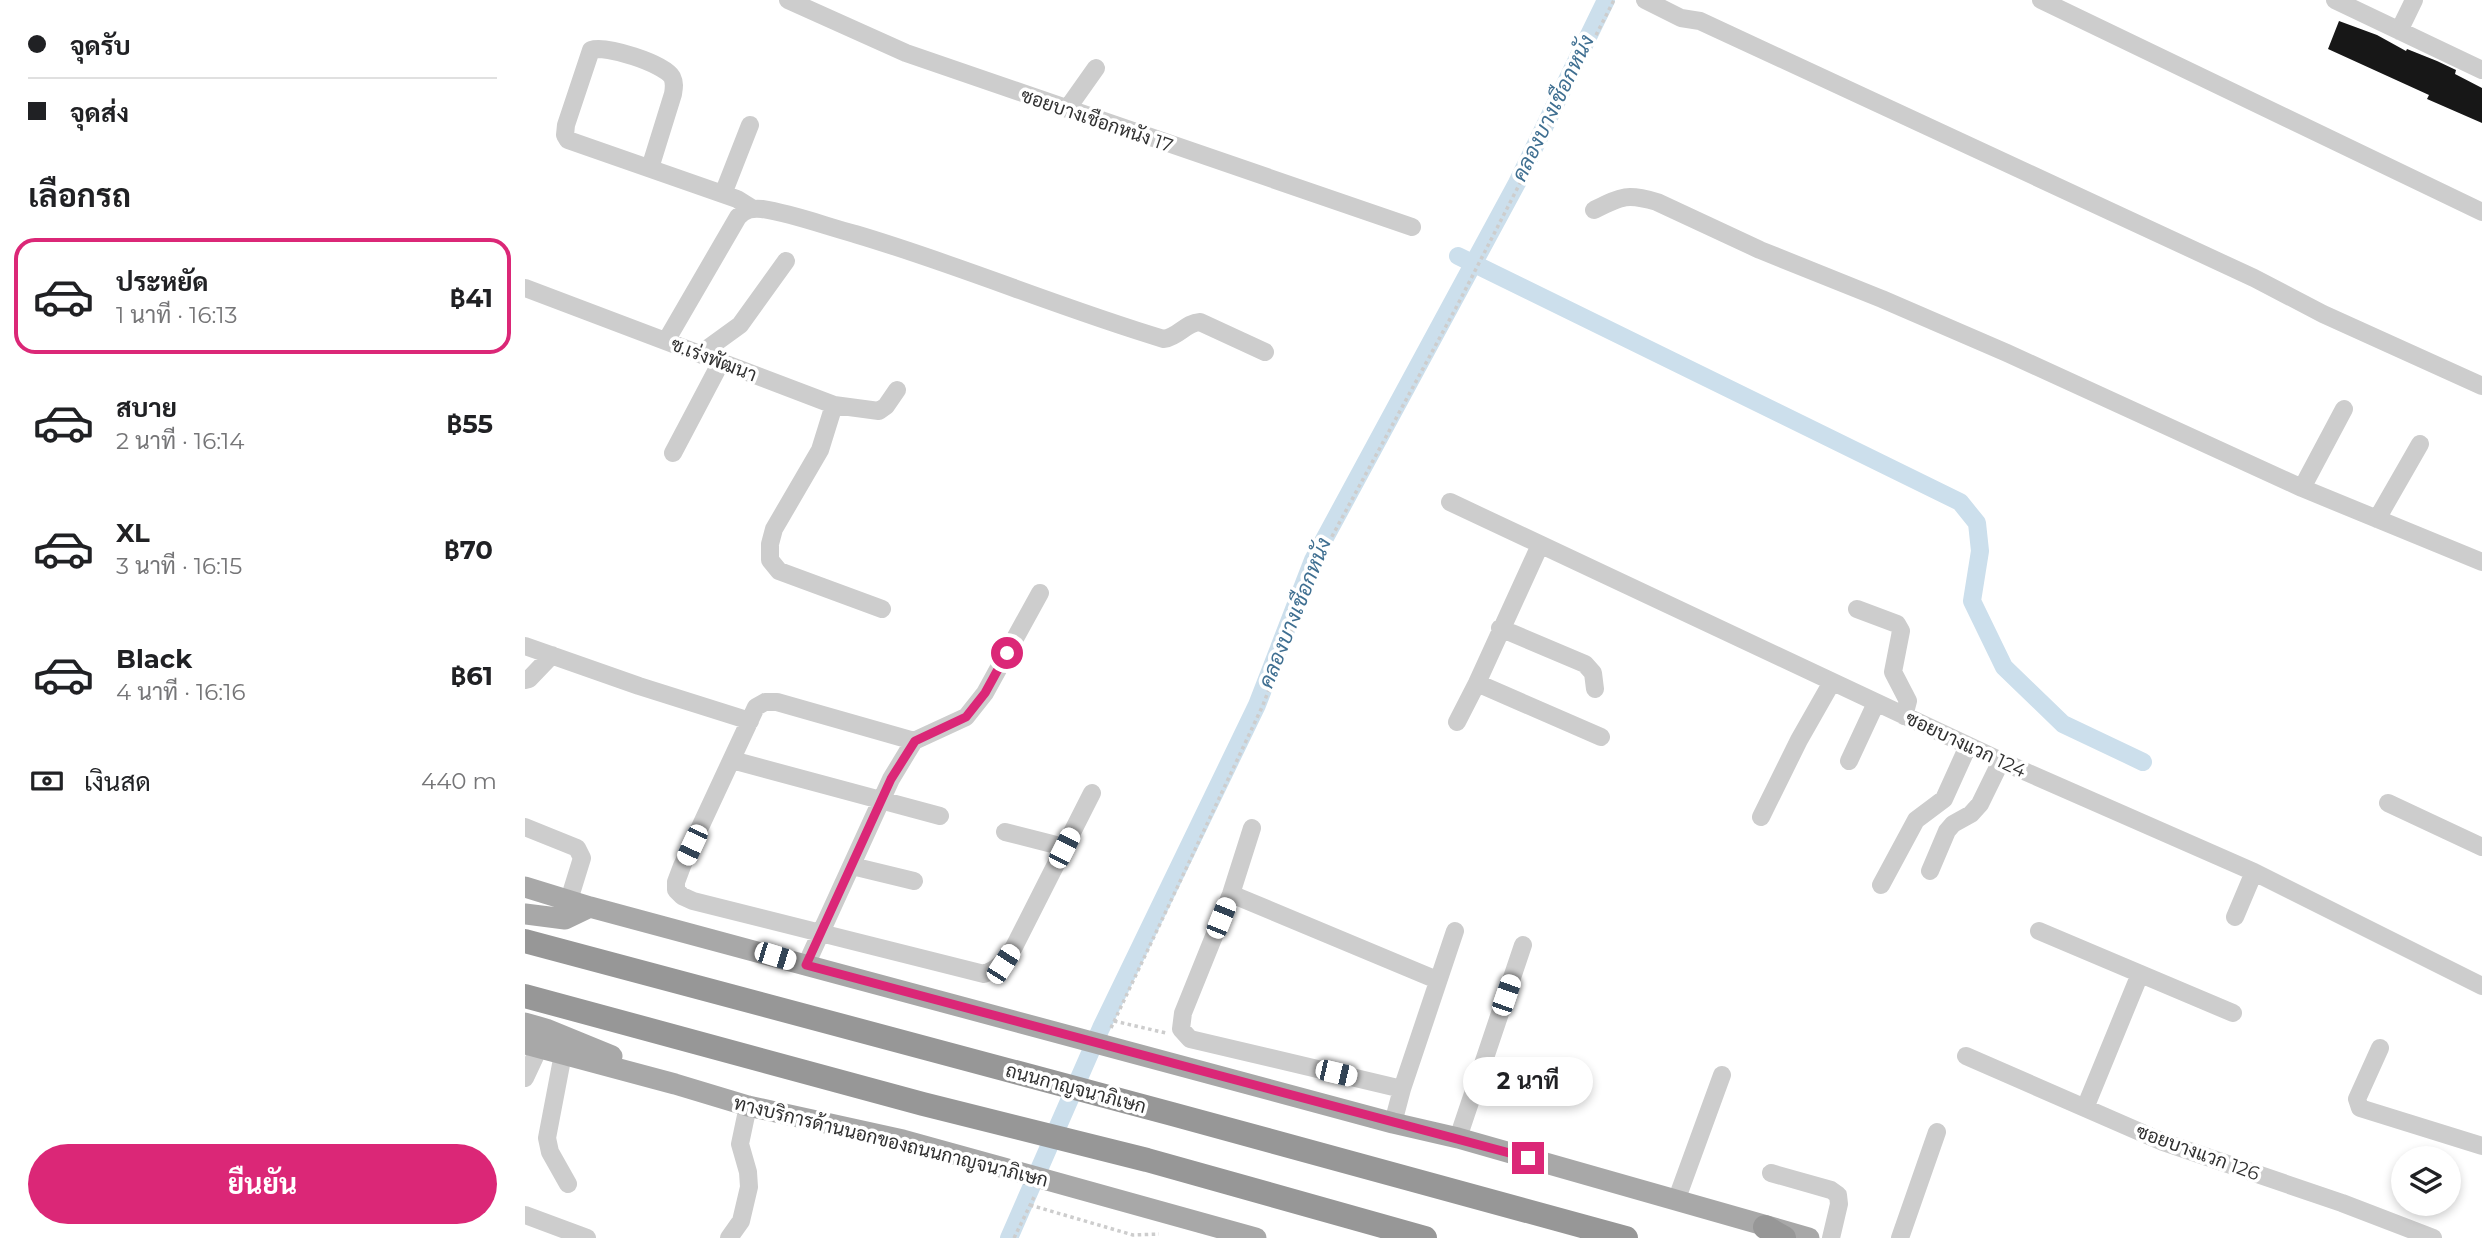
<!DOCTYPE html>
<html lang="th">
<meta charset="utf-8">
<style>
:root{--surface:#fff;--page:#f6f6f6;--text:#202124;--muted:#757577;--line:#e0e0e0;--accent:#db2777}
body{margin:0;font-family:Montserrat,Sarabun,sans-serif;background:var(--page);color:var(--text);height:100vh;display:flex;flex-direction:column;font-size:26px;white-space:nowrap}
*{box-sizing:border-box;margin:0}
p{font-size:23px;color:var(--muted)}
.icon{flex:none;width:38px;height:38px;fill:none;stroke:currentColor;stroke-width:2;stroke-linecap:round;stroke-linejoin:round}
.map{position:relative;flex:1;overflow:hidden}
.drawer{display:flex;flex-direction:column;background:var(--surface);width:525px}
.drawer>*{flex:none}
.guide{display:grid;align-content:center;height:154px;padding:0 28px;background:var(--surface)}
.tools{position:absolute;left:1866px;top:1146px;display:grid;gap:14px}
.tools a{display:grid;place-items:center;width:70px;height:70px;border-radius:50%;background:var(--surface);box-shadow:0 4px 10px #0003;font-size:35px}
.end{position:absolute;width:32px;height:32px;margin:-16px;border:9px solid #db2777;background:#fff;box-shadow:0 0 0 4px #fff}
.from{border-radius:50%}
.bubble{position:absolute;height:49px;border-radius:24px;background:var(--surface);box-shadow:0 4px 10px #0003;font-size:23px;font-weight:700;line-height:49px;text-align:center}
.car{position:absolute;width:21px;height:42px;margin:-21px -10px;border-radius:9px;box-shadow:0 0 5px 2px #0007;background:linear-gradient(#fff 24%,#345 0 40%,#fff 0 76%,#345 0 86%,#fff 0)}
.guide b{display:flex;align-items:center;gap:24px;height:66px;font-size:26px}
.guide b+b{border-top:2px solid var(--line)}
.guide i{width:18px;height:18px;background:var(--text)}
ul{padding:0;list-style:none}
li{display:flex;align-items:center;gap:21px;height:116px;margin:0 14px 10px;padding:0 14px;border:4px solid transparent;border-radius:21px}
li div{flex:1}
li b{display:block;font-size:26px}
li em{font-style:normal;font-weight:700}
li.on{border-color:var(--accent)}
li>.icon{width:63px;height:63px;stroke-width:1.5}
h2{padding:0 28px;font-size:32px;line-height:84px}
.pay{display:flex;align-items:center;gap:18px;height:77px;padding:0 28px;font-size:26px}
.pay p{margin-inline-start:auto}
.cta{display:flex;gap:14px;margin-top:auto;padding:14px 28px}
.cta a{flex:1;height:80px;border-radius:42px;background:var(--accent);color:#fff;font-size:28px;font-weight:700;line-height:80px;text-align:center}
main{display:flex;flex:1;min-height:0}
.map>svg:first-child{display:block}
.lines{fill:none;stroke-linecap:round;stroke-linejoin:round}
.canal{stroke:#ccdfec;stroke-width:18}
.building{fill:#171717}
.path{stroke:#cdcdcd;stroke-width:3.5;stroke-dasharray:3.5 3.5;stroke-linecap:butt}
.minor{stroke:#cdcdcd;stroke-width:18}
.major{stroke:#a8a8a8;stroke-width:21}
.highway{stroke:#979797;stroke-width:24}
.route{stroke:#db2777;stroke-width:9}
.labels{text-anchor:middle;stroke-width:7;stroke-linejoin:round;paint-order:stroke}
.street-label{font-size:19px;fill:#303030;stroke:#fff}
.water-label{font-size:21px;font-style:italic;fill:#3f6f91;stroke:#fff}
</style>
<main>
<section class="drawer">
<div class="guide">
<b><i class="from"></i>จุดรับ</b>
<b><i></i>จุดส่ง</b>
</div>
<h2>เลือกรถ</h2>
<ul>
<li class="on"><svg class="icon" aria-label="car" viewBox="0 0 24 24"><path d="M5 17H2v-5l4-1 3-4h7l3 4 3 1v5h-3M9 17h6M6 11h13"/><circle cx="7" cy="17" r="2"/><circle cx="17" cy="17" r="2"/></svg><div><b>ประหยัด</b><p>1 นาที · 16:13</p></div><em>฿41</em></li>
<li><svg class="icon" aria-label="car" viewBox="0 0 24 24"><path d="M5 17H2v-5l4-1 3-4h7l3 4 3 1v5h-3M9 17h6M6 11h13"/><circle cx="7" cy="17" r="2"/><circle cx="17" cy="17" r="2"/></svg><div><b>สบาย</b><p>2 นาที · 16:14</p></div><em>฿55</em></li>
<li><svg class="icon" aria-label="car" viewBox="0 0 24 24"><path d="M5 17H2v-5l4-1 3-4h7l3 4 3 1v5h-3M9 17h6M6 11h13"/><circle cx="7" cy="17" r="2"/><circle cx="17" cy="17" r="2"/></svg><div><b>XL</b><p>3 นาที · 16:15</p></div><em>฿70</em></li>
<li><svg class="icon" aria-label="car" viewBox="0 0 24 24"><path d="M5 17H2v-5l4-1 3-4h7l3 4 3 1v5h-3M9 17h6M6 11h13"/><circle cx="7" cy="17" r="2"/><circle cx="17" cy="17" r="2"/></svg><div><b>Black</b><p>4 นาที · 16:16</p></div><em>฿61</em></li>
</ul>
<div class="pay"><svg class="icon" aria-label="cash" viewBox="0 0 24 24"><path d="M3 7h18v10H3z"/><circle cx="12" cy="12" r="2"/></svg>เงินสด<p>440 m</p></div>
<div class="cta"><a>ยืนยัน</a></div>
</section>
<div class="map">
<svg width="1957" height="1238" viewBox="0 0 1957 1238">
<rect width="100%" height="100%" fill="#fff"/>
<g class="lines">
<path class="canal" d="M 933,256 L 1435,502 L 1452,523 L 1455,551 L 1447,601 L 1479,667 L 1538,724 L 1618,762
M 484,1238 L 576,1028 L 732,705 L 788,560 L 992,183 L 1081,0"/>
</g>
<path class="building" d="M 1814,21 L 1852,35 L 1881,51 L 1882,49 L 1912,61 L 1931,70 L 1930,74 L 1957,88 L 1957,123 L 1902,99 L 1904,95 L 1803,49 Z"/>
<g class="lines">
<path class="path" d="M 589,1021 L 641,1033
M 586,1028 L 738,705 L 792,564 L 933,304 L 1089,0
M 505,1205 L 608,1235 L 634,1234
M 489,1238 L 510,1195"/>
<path class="minor" d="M 263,0 L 381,53 L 887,227
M 1120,0 L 1156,18 L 1175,21 L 1729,278 L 1798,314 L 1957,386
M 1516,0 L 1957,212
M 1810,0 L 1957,70
M 1874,31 L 1889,0
M 542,109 L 571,68
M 125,168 L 148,94 C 149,88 150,83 147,77 C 138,63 81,45 66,50 L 41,125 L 40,135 L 43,140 L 212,199 L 228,209
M 198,194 L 225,125
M 1069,210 C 1097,196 1102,193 1132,202 L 1235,250 L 1357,299 L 1482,353 L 1777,488 L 1957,562
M 0,288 L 309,405 L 354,411 L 361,406 L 372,390
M 141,341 L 213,217 C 220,209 228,208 237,209 C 269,214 300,226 330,234 C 435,265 535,308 639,339 C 655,336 660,323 675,322 L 740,352
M 175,354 L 215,325 L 261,261
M 309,405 L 295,450 L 249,529 L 245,544 L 245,560 L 254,571 L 357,609
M 148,453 L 196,362
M 1777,488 L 1819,409
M 925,502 L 1476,761 L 1729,872 L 1957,986
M 1852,519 L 1895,444
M 1332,609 L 1372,624 L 1376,631 L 1368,672 L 1383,701 L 1379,716
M 975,628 L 1060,664 L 1068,673 L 1070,689
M 0,646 L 114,686 L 225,721
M 0,680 L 4,679 L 27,655
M 952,683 L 1076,737
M 932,722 L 952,683 L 1015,545
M 389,741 L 252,702 L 240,702 L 231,707 L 157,866 L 151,882 L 151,890 L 157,896 L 168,901 L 459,974 C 474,969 480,960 489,947 L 567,793
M 207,760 L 415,816
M 1324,761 L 1351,703
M 1863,803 L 1957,847
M 1236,817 L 1274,740 L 1307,682
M 0,827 L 52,848 L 57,858 L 44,900
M 727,828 L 706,894 L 658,1013 L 656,1029 L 665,1039 L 877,1089 L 868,1123
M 480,832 L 539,847
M 327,866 L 389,881
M 1405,871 L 1422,831 L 1428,824 L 1446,814 L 1455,804 L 1476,761
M 1356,885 L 1391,820 L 1419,799 L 1443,746
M 706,894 L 912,980
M 1710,917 L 1729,872
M 1514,931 L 1708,1013
M 281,965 L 366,779 L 389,741 L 441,717 L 460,693 L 515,593
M 1855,1048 L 1832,1099 L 1835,1108 L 1957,1146
M 38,1054 L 22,1138 L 25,1152 L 43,1184
M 1441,1056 L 1638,1142 L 1817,1203 L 1908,1238
M 0,1078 L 14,1048
M 877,1089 L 930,931
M 1560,1108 L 1615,974
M 933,1138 L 998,945
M 1246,1173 L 1306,1190 L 1313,1195 L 1314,1204 L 1306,1238
M 1151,1201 L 1197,1075
M 0,1215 L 62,1238
M 204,1238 L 216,1221 L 224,1187 L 223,1172 L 215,1144 L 223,1106
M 1375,1238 L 1412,1132"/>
<path class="major" d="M 0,887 L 65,907 L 868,1123 L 933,1138 L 1284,1238
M 0,914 L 40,919 L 65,907
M 0,1023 L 21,1029 L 87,1056
M 0,1044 L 150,1084 L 223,1106 L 378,1140 L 731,1238"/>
<path class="highway" d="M 0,941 L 647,1114 L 1101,1238
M 0,996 L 398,1104 L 622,1160 L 900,1238
M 1240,1227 L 1259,1238"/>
</g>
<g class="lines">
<path class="route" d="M 482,653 L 460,693 L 441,717 L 390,741 L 366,779 L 281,965 L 1003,1158"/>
</g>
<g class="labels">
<g class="street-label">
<text transform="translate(572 120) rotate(19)" y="7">ซอยบางเชือกหนัง 17</text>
<text transform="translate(189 359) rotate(21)" y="7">ซ.เร่งพัฒนา</text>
<text transform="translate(1441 744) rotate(25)" y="7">ซอยบางแวก 124</text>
<text transform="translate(551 1088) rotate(15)" y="7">ถนนกาญจนาภิเษก</text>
<text transform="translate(366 1141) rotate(14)" y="7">ทางบริการด้านนอกของถนนกาญจนาภิเษก</text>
<text transform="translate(1673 1152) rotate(20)" y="7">ซอยบางแวก 126</text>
</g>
<g class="water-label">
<text transform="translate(1028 108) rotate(-64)" y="7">คลองบางเชือกหนัง</text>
<text transform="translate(770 613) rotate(-68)" y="7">คลองบางเชือกหนัง</text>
</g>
</g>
</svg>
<div class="tools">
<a><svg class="icon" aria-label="layers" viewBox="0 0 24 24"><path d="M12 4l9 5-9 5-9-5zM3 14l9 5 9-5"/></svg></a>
</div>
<i class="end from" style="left:482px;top:653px"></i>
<i class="end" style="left:1003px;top:1158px"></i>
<div class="bubble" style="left:938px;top:1057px;width:130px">2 นาที</div>
<i class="car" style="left:167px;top:845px;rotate:205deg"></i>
<i class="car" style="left:539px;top:848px;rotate:27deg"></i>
<i class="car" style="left:696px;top:918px;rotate:22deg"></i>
<i class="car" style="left:250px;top:956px;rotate:107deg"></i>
<i class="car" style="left:478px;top:964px;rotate:33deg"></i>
<i class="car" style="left:981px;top:995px;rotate:19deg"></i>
<i class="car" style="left:811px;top:1073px;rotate:103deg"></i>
</div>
</main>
